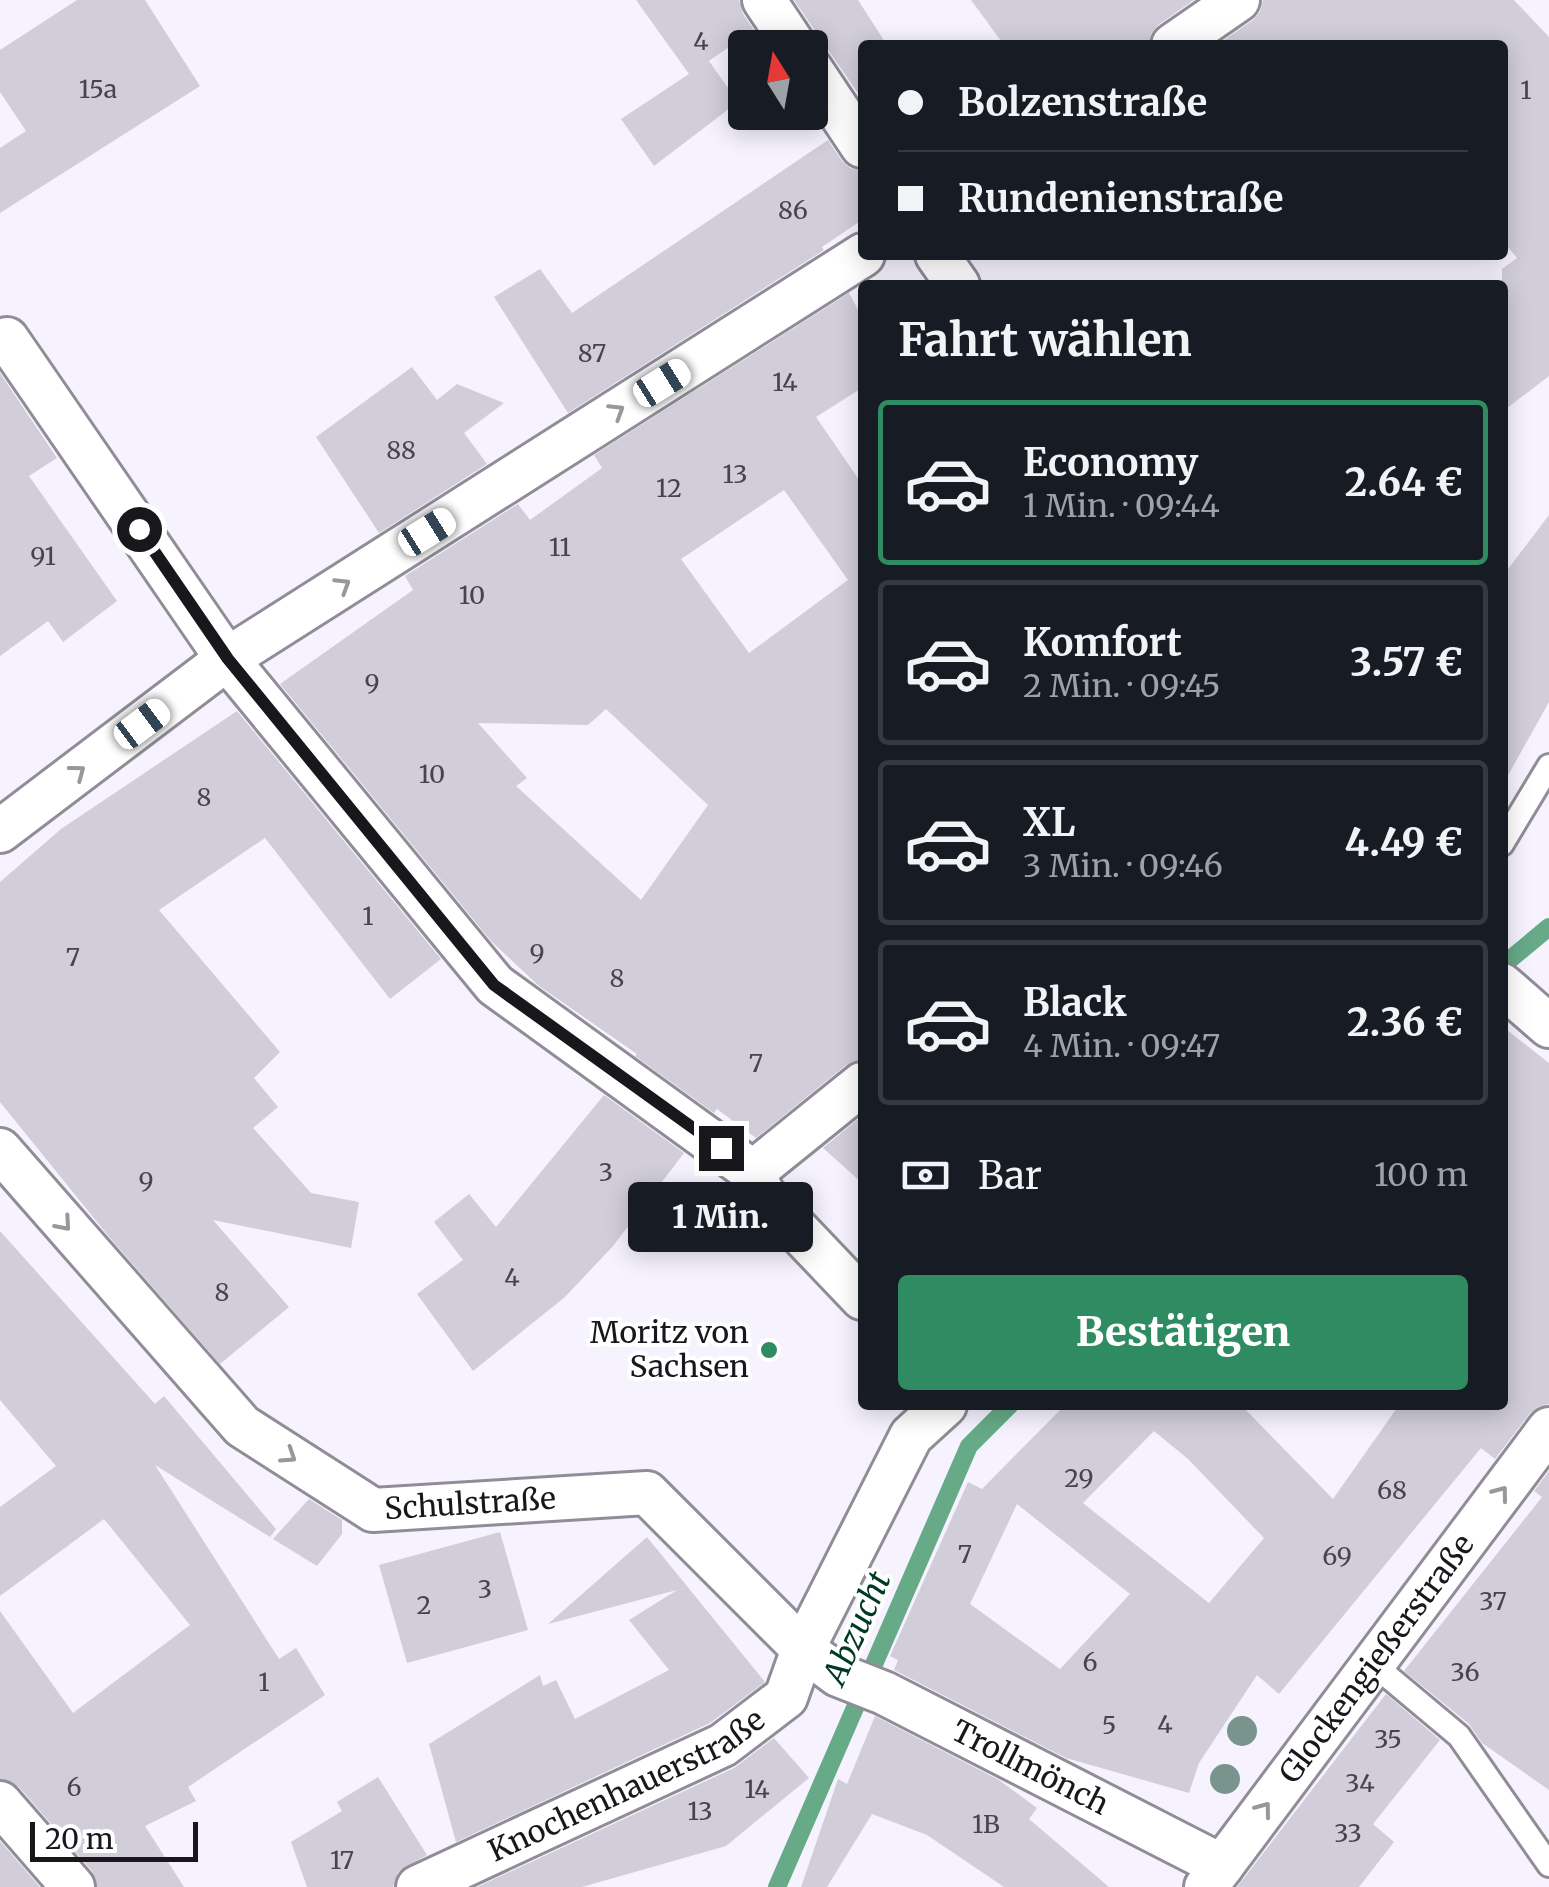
<!DOCTYPE html>
<html lang="de">
<meta charset="utf-8">
<style>
:root{--surface:#171b24;--page:#20242c;--text:#f1f3f6;--muted:#9ea1a6;--line:#363941;--accent:#2e8b62}
body{margin:0;font-family:Merriweather,serif;background:var(--page);color:var(--text);height:100vh;display:flex;flex-direction:column;font-size:38px;white-space:nowrap}
*{box-sizing:border-box;margin:0}
p{font-size:32px;color:var(--muted)}
.icon{flex:none;width:55px;height:55px;fill:none;stroke:currentColor;stroke-width:2;stroke-linecap:round;stroke-linejoin:round}
.map{position:relative;flex:1;overflow:hidden}
.side{position:absolute;left:858px;top:280px;width:650px;height:1130px;display:flex;flex-direction:column;background:var(--surface);border-radius:10px;box-shadow:0 5px 25px #0003}
.side>*{flex:none}
.banner{position:absolute;left:858px;top:40px;width:650px;height:220px;border-radius:10px;box-shadow:0 5px 25px #0003;display:grid;align-content:center;height:220px;padding:0 40px;background:var(--surface)}
.needle{width:65px;rotate:349deg}
.fabs{position:absolute;left:728px;top:30px;display:grid;gap:20px}
.fabs a{display:grid;place-items:center;width:100px;height:100px;border-radius:10px;background:var(--surface);box-shadow:0 5px 25px #0003;font-size:50px}
.scale{position:absolute;left:30px;bottom:25px;width:168px;box-sizing:border-box;padding-left:10px;border:5px solid #19171c;border-top:0;font-size:28px;line-height:35px;white-space:nowrap;color:#19171c;-webkit-text-stroke:8px #fff;paint-order:stroke}
.end{position:absolute;width:45px;height:45px;margin:-22px;border:12px solid #19171c;background:#fff;box-shadow:0 0 0 5px #fff}
.from{border-radius:50%}
.bubble{position:absolute;height:70px;border-radius:10px;background:var(--surface);box-shadow:0 5px 25px #0003;font-size:32px;font-weight:800;line-height:70px;text-align:center}
.car{position:absolute;width:30px;height:60px;margin:-30px -15px;border-radius:12px;box-shadow:0 0 8px 2px #0007;background:linear-gradient(#fff 24%,#345 0 40%,#fff 0 76%,#345 0 86%,#fff 0)}
.banner b{display:flex;align-items:center;gap:35px;height:95px;font-size:38px}
.banner b+b{border-top:2px solid var(--line)}
.banner i{width:25px;height:25px;background:var(--text)}
ul{padding:0;list-style:none}
li{display:flex;align-items:center;gap:30px;height:165px;margin:0 20px 15px;padding:0 20px;border:5px solid var(--line);border-radius:10px}
li div{flex:1}
li b{display:block;font-size:38px}
li em{font-style:normal;font-weight:800}
li.selected{border-color:var(--accent)}
li>.icon{width:90px;height:90px;stroke-width:1.5}
h2{padding:0 40px;font-size:45px;line-height:120px}
.pay{display:flex;align-items:center;gap:25px;height:110px;padding:0 40px;font-size:38px}
.pay p{margin-inline-start:auto}
.primary-button{display:flex;gap:20px;margin-top:auto;padding:20px 40px}
.primary-button a{flex:1;height:115px;border-radius:10px;background:var(--accent);color:#fff;font-size:40px;font-weight:800;line-height:115px;text-align:center}
.map>svg:first-child{display:block}
.lines{fill:none;stroke-linecap:round;stroke-linejoin:round}
.stream{stroke:#66aa87;stroke-width:18}
.building{fill:#d1cdd9;fill-rule:evenodd}
.service-casing{stroke:#908c98;stroke-width:28}
.minor-casing{stroke:#908c98;stroke-width:48}
.service{stroke:#fff;stroke-width:22}
.minor{stroke:#fff;stroke-width:42}
.tree{fill:#78948d}
.oneway{stroke:#989799}
.route{stroke:#19171c;stroke-width:12}
.poi-dot{fill:#2e8b62;stroke:#fff;stroke-width:4}
.labels{text-anchor:middle;stroke-width:8;stroke-linejoin:round;paint-order:stroke}
.number-label{font-size:25px;fill:#47444b}
.poi-label{font-size:30px;fill:#19171c;stroke:#fff;text-anchor:end}
.street-label{font-size:30px;fill:#19171c;stroke:#fff}
.water-label{font-size:32px;font-style:italic;fill:#003a23;stroke:#fff}
</style>
<div class="map">
<svg width="1549" height="1887" viewBox="0 0 1549 1887">
<rect width="100%" height="100%" fill="#f6f3ff"/>
<g class="lines">
<path class="stream" d="M 1502,966 L 1549,927
M 777,1887 L 969,1446 L 1010,1405"/>
</g>
<path class="building" d="M 77,0 L 145,0 L 200,86 L 0,213 L 0,148 L 26,131 L 0,92 L 0,50 Z
M 636,0 L 739,0 L 743,14 L 754,30 L 700,67 L 709,61 L 738,102 L 654,166 L 621,119 L 689,74 Z
M 858,0 L 887,45 L 862,45 L 862,99 L 794,0 Z
M 971,0 L 1194,0 L 1158,25 L 1151,34 L 1148,45 L 1004,45 Z
M 1263,0 L 1514,0 L 1549,37 L 1549,376 L 1502,412 L 1502,269 L 1517,258 L 1502,240 L 1502,45 L 1217,45 L 1253,20 L 1260,12 Z
M 828,140 L 842,161 L 850,168 L 862,171 L 862,220 L 822,247 L 824,250 L 568,413 L 494,297 L 540,269 L 572,313 Z
M 849,293 L 862,317 L 862,388 L 816,417 L 862,484 L 862,1060 L 846,1065 L 756,1138 L 717,1109 L 714,1113 L 635,1056 L 637,1054 L 539,986 L 491,941 L 280,684 L 413,590 L 405,576 L 518,504 L 530,520 L 602,468 L 594,455 ZM 784,490 L 848,580 L 749,653 L 681,559 ZM 606,709 L 708,805 L 641,900 L 516,786 L 527,778 L 478,723 L 588,725 Z
M 412,367 L 437,400 L 457,384 L 504,403 L 464,433 L 487,464 L 379,533 L 316,437 Z
M 0,373 L 57,458 L 29,476 L 117,601 L 63,642 L 48,621 L 0,656 Z
M 1549,515 L 1549,702 L 1502,786 L 1502,577 Z
M 237,711 L 441,959 L 390,999 L 265,838 L 159,910 L 280,1052 L 254,1078 L 278,1107 L 253,1128 L 311,1193 L 359,1202 L 351,1248 L 213,1220 L 289,1307 L 220,1364 L 110,1238 L 0,1102 L 0,882 L 61,829 Z
M 1502,1026 L 1549,1063 L 1549,1404 L 1538,1407 L 1530,1413 L 1495,1459 L 1481,1448 L 1279,1694 L 1257,1675 L 1199,1763 L 1189,1793 L 1066,1758 L 894,1670 L 898,1660 L 890,1656 L 968,1482 L 982,1489 L 1065,1405 L 1241,1405 L 1333,1499 L 1399,1405 L 1502,1405 ZM 1154,1431 L 1188,1459 L 1264,1538 L 1209,1603 L 1083,1503 ZM 1017,1504 L 1130,1594 L 1060,1669 L 970,1604 Z
M 604,1095 L 684,1153 L 613,1246 L 565,1297 L 473,1371 L 417,1294 L 463,1260 L 434,1222 L 469,1194 L 496,1227 Z
M 862,1116 L 862,1183 L 823,1148 Z
M 0,1231 L 155,1404 L 164,1396 L 276,1529 L 270,1537 L 155,1465 L 279,1659 L 296,1648 L 325,1695 L 188,1787 L 196,1801 L 145,1826 L 184,1887 L 97,1887 L 92,1871 L 19,1787 L 0,1779 L 0,1611 L 73,1713 L 190,1625 L 104,1519 L 0,1596 L 0,1507 L 56,1466 L 0,1400 Z
M 1549,1471 L 1549,1790 L 1482,1743 L 1469,1724 L 1404,1671 L 1542,1497 L 1534,1491 Z
M 309,1499 L 342,1520 L 342,1534 L 317,1566 L 273,1539 Z
M 500,1532 L 528,1630 L 407,1663 L 379,1565 Z
M 647,1537 L 765,1682 L 710,1723 L 456,1842 L 429,1744 L 540,1675 L 543,1686 L 556,1680 L 575,1719 L 669,1670 L 629,1620 L 677,1590 L 548,1624 Z
M 1386,1694 L 1440,1740 L 1373,1824 L 1394,1842 L 1359,1887 L 1237,1887 Z
M 875,1716 L 999,1780 L 1037,1808 L 1029,1819 L 1109,1887 L 1004,1887 L 927,1835 L 872,1814 L 827,1887 L 801,1887 L 838,1779 L 847,1784 Z
M 774,1738 L 809,1778 L 726,1846 L 582,1887 L 477,1887 L 734,1768 Z
M 378,1777 L 427,1855 L 398,1872 L 393,1887 L 307,1887 L 291,1842 L 342,1811 L 337,1802 Z
M 0,1841 L 40,1887 L 0,1887 Z"/>
<g class="lines">
<defs>
<path id="service" d="M 1502,844 L 1549,766
M 1373,1664 L 1459,1736 L 1549,1865"/>
<g id="minor">
<path d="M 764,0 L 796,48"/>
<path d="M 1173,45 L 1238,0"/>
<path d="M 810,68 L 862,146"/>
<path d="M 937,255 L 958,285"/>
<path d="M 7,339 L 227,659 L 495,985 L 753,1172 L 763,1194 L 862,1298"/>
<path d="M 0,831 L 227,659 L 863,255"/>
<path d="M 1502,985 L 1549,1026"/>
<path id="s1" d="M 0,1150 L 242,1426 L 373,1510 L 647,1493 L 803,1649 L 838,1675 L 884,1693 L 1222,1866"/>
<path d="M 753,1172 L 862,1084"/>
<path d="M 0,1803 L 73,1887"/>
<path id="s2" d="M 418,1887 L 723,1745 L 786,1697 L 803,1649 L 911,1436 L 945,1405"/>
<path id="s3" d="M 1206,1887 L 1549,1429"/>
</g>
</defs>
<use href="#service" class="service-casing"/>
<use href="#minor" class="minor-casing"/>
<use href="#service" class="service"/>
<use href="#minor" class="minor"/>
</g>
<g class="tree">
<circle cx="1242" cy="1731" r="15"/>
<circle cx="1225" cy="1779" r="15"/>
</g>
<defs><path id="oneway-chevron" d="M-2-3.5L2.5 0L-2 3.5" fill="none" stroke-width="1.6" stroke-linecap="round" stroke-linejoin="round" transform="scale(2.5)"/></defs>
<g class="oneway">
<use href="#oneway-chevron" transform="translate(617 411) rotate(-32)"/>
<use href="#oneway-chevron" transform="translate(343 585) rotate(-32)"/>
<use href="#oneway-chevron" transform="translate(78 772) rotate(-37)"/>
<use href="#oneway-chevron" transform="translate(64 1224) rotate(49)"/>
<use href="#oneway-chevron" transform="translate(289 1456) rotate(33)"/>
<use href="#oneway-chevron" transform="translate(1501 1493) rotate(-53)"/>
<use href="#oneway-chevron" transform="translate(1264 1809) rotate(-53)"/>
</g>
<g class="lines">
<path class="route" d="M 139,529 L 228,659 L 494,985 L 721,1148"/>
</g>
<circle class="poi-dot" cx="769" cy="1350" r="10"/>
<g class="labels">
<g class="number-label">
<text x="701" y="50">4</text>
<text x="98" y="98">15a</text>
<text x="1526" y="99">1</text>
<text x="793" y="219">86</text>
<text x="592" y="362">87</text>
<text x="785" y="391">14</text>
<text x="401" y="459">88</text>
<text x="735" y="483">13</text>
<text x="669" y="497">12</text>
<text x="560" y="556">11</text>
<text x="43" y="565">91</text>
<text x="472" y="604">10</text>
<text x="372" y="692">9</text>
<text x="432" y="783">10</text>
<text x="204" y="806">8</text>
<text x="368" y="925">1</text>
<text x="537" y="962">9</text>
<text x="73" y="966">7</text>
<text x="617" y="987">8</text>
<text x="756" y="1072">7</text>
<text x="606" y="1181">3</text>
<text x="146" y="1190">9</text>
<text x="512" y="1286">4</text>
<text x="222" y="1301">8</text>
<text x="1079" y="1487">29</text>
<text x="1392" y="1499">68</text>
<text x="965" y="1563">7</text>
<text x="1337" y="1565">69</text>
<text x="485" y="1598">3</text>
<text x="1493" y="1610">37</text>
<text x="424" y="1614">2</text>
<text x="1090" y="1671">6</text>
<text x="1465" y="1681">36</text>
<text x="264" y="1691">1</text>
<text x="1165" y="1733">4</text>
<text x="1109" y="1734">5</text>
<text x="1388" y="1748">35</text>
<text x="1360" y="1792">34</text>
<text x="74" y="1796">6</text>
<text x="757" y="1798">14</text>
<text x="700" y="1820">13</text>
<text x="986" y="1833">1B</text>
<text x="1348" y="1842">33</text>
<text x="342" y="1869">17</text>
</g>
<g class="poi-label">
<text x="749" y="1343">Moritz von<tspan x="749" dy="34">Sachsen</tspan></text>
</g>
<g class="street-label">
<text dy="10" stroke="none"><textPath href="#s1" startOffset="620">Schulstraße</textPath></text>
<text dy="10" stroke="none"><textPath href="#s3" startOffset="285">Glockengießerstraße</textPath></text>
<text dy="10" stroke="none"><textPath href="#s1" startOffset="1275">Trollmönch</textPath></text>
<text dy="10" stroke="none"><textPath href="#s2" startOffset="232">Knochenhauerstraße</textPath></text>
</g>
<g class="water-label">
<text transform="translate(857 1628) rotate(-66)" y="11">Abzucht</text>
</g>
</g>
</svg>
<div class="fabs">
<a><svg class="needle" viewBox="-14 -14 28 28"><path d="M0-13l5 13h-10z" fill="#e53935"/><path d="M0 13l5-13h-10z" fill="#9ea1a6"/></svg></a>
</div>
<div class="scale">20 m</div>
<i class="end from" style="left:139px;top:529px"></i>
<i class="end" style="left:721px;top:1148px"></i>
<div class="bubble" style="left:628px;top:1182px;width:185px">1 Min.</div>
<i class="car" style="left:662px;top:383px;rotate:58deg"></i>
<i class="car" style="left:427px;top:532px;rotate:58deg"></i>
<i class="car" style="left:142px;top:724px;rotate:53deg"></i>
<div class="banner">
<b><i class="from"></i>Bolzenstraße</b>
<b><i></i>Rundenienstraße</b>
</div>
<section class="side">
<h2>Fahrt wählen</h2>
<ul>
<li class="selected"><svg class="icon" aria-label="car" viewBox="0 0 24 24"><path d="M5 17H2v-5l4-1 3-4h7l3 4 3 1v5h-3M9 17h6M6 11h13"/><circle cx="7" cy="17" r="2"/><circle cx="17" cy="17" r="2"/></svg><div><b>Economy</b><p>1 Min. · 09:44</p></div><em>2.64 €</em></li>
<li><svg class="icon" aria-label="car" viewBox="0 0 24 24"><path d="M5 17H2v-5l4-1 3-4h7l3 4 3 1v5h-3M9 17h6M6 11h13"/><circle cx="7" cy="17" r="2"/><circle cx="17" cy="17" r="2"/></svg><div><b>Komfort</b><p>2 Min. · 09:45</p></div><em>3.57 €</em></li>
<li><svg class="icon" aria-label="car" viewBox="0 0 24 24"><path d="M5 17H2v-5l4-1 3-4h7l3 4 3 1v5h-3M9 17h6M6 11h13"/><circle cx="7" cy="17" r="2"/><circle cx="17" cy="17" r="2"/></svg><div><b>XL</b><p>3 Min. · 09:46</p></div><em>4.49 €</em></li>
<li><svg class="icon" aria-label="car" viewBox="0 0 24 24"><path d="M5 17H2v-5l4-1 3-4h7l3 4 3 1v5h-3M9 17h6M6 11h13"/><circle cx="7" cy="17" r="2"/><circle cx="17" cy="17" r="2"/></svg><div><b>Black</b><p>4 Min. · 09:47</p></div><em>2.36 €</em></li>
</ul>
<div class="pay"><svg class="icon" aria-label="cash" viewBox="0 0 24 24"><path d="M3 7h18v10H3z"/><circle cx="12" cy="12" r="2"/></svg>Bar<p>100 m</p></div>
<div class="primary-button"><a>Bestätigen</a></div>
</section>
</div>
